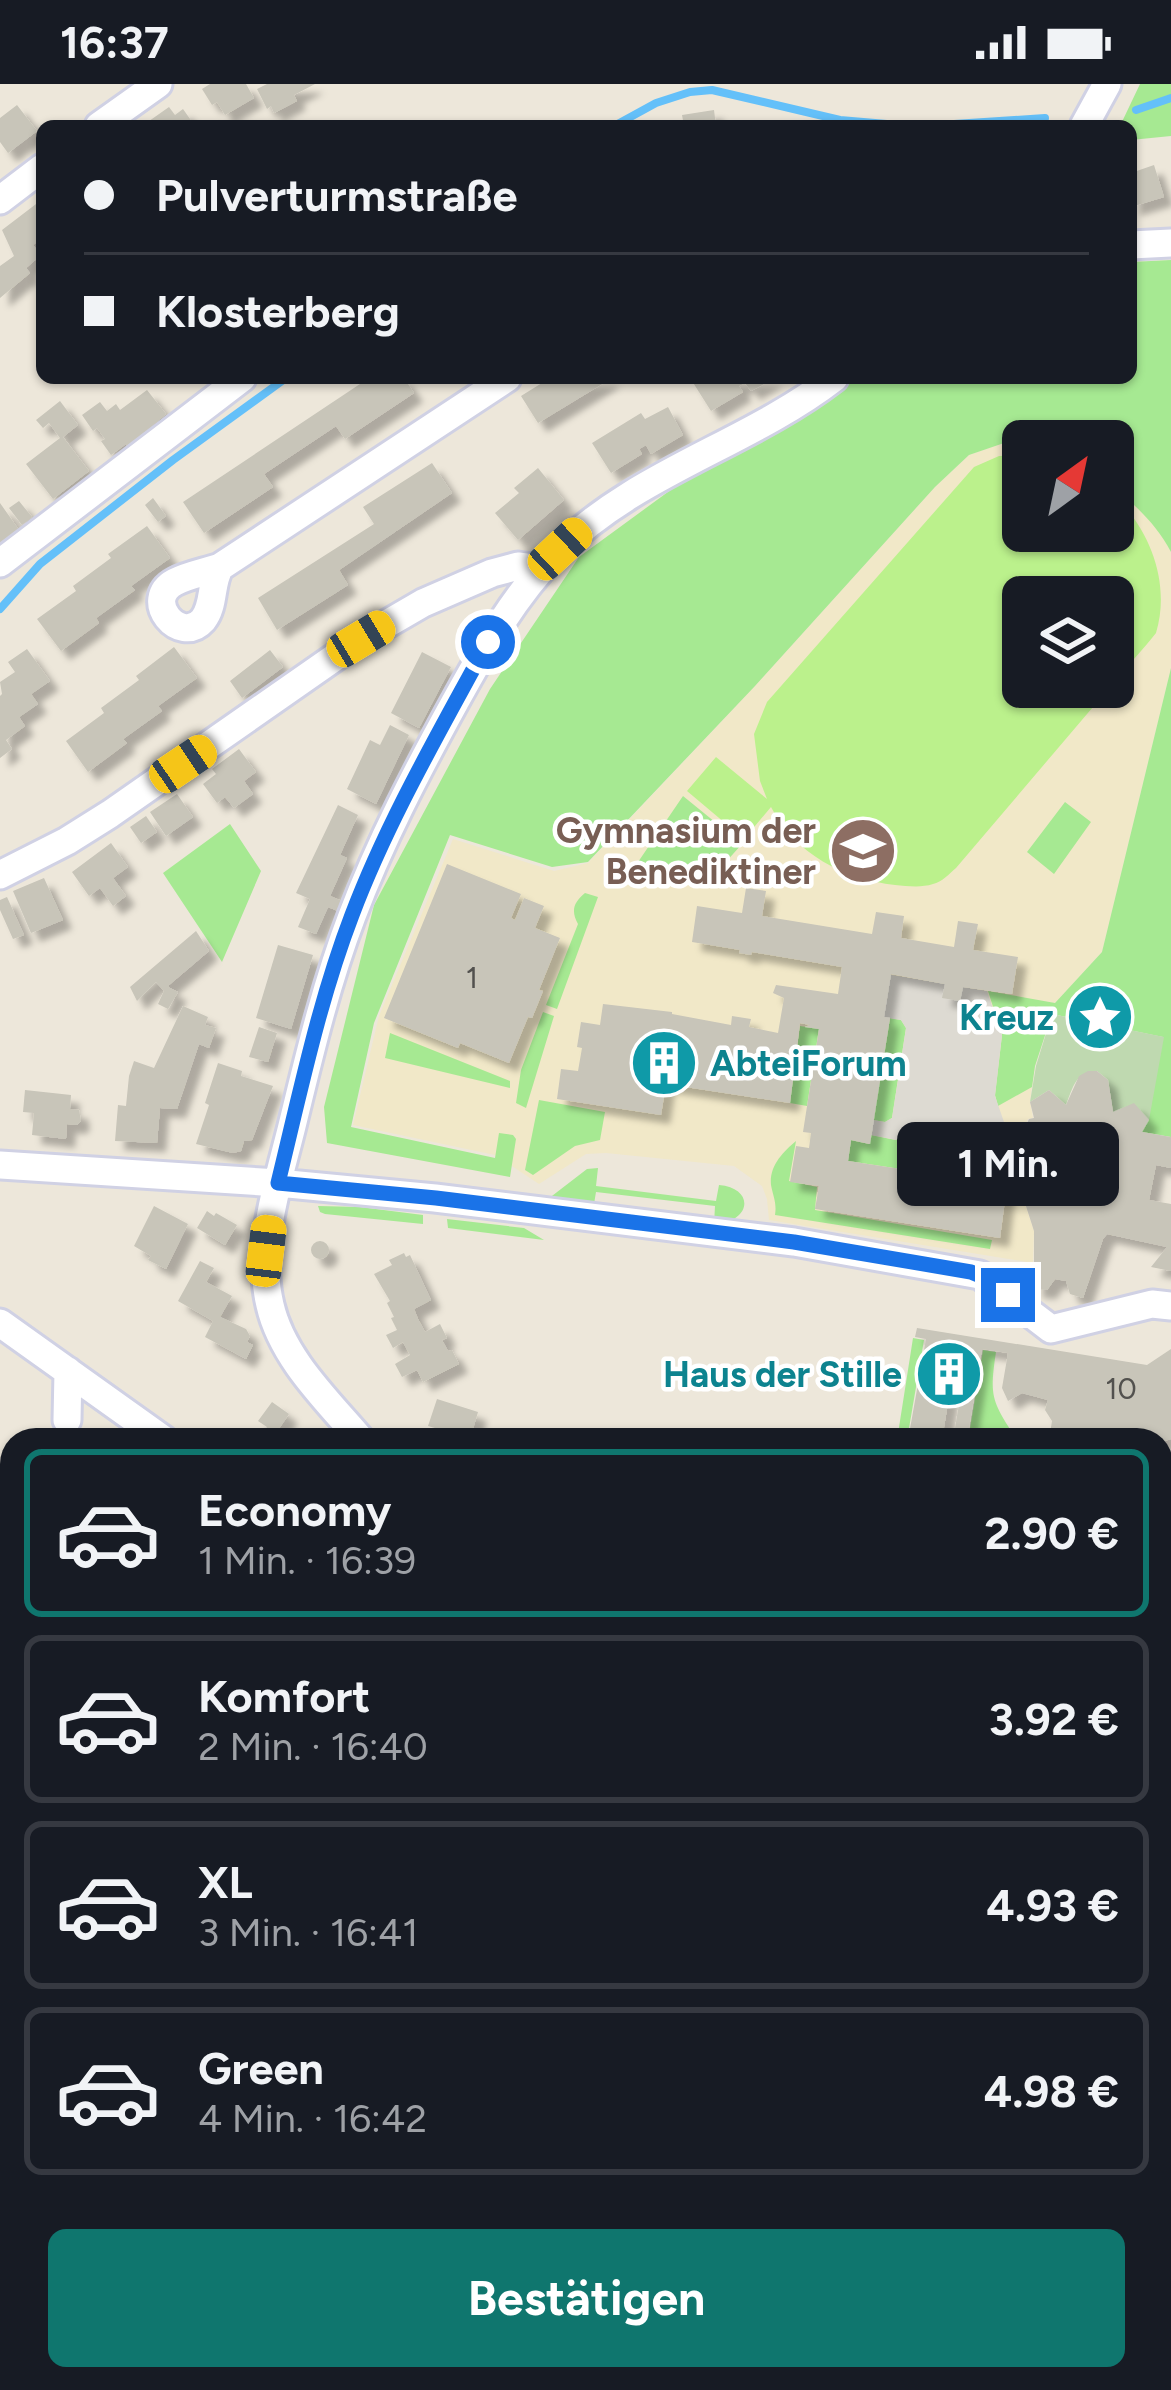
<!DOCTYPE html>
<html lang="de">
<meta charset="utf-8">
<style>
:root{--surface:#171b24;--page:#242831;--text:#f1f3f6;--muted:#9ea1a6;--line:#363941;--accent:#0f766e}
body{margin:0;font-family:Figtree,sans-serif;background:var(--page);color:var(--text);height:100vh;display:flex;flex-direction:column;font-size:45px;white-space:nowrap}
*{box-sizing:border-box;margin:0}
p{font-size:39px;color:var(--muted)}
.icon{flex:none;width:66px;height:66px;fill:none;stroke:currentColor;stroke-width:2;stroke-linecap:round;stroke-linejoin:round}
.map{position:relative;flex:1;overflow:hidden}
.drawer{position:absolute;left:0px;top:1344px;width:1173px;height:963px;display:flex;flex-direction:column;background:var(--surface);border-radius:36px 36px 0 0;box-shadow:0 3px 9px #0004}
.drawer>*{flex:none}
.top-card{position:absolute;left:36px;top:36px;width:1101px;height:264px;border-radius:18px;box-shadow:0 3px 9px #0004;display:grid;align-content:center;height:264px;padding:0 48px;background:var(--surface)}
.needle{width:78px;rotate:33deg}
.tools{position:absolute;left:1002px;top:336px;display:grid;gap:24px}
.tools a{display:grid;place-items:center;width:132px;height:132px;border-radius:18px;background:var(--surface);box-shadow:0 3px 9px #0004;font-size:60px}
.end{position:absolute;width:54px;height:54px;margin:-27px;border:15px solid #1a73e8;background:#fff;box-shadow:0 0 0 6px #fff}
.from{border-radius:50%}
.bubble{position:absolute;height:84px;border-radius:18px;background:var(--surface);box-shadow:0 3px 9px #0004;font-size:39px;font-weight:700;line-height:84px;text-align:center}
.car{position:absolute;width:36px;height:72px;margin:-36px -18px;border-radius:15px;box-shadow:0 0 9px 3px #0007;background:linear-gradient(#f5c518 24%,#345 0 40%,#f5c518 0 76%,#345 0 86%,#f5c518 0)}
.top-card b{display:flex;align-items:center;gap:42px;height:114px;font-size:45px}
.top-card b+b{border-top:3px solid var(--line)}
.top-card i{width:30px;height:30px;background:var(--text)}
ul{padding:21px 0 0;list-style:none}
li{display:flex;align-items:center;gap:36px;height:168px;margin:0 24px 18px;padding:0 24px;border:6px solid var(--line);border-radius:18px}
li div{flex:1}
li b{display:block;font-size:45px}
li em{font-style:normal;font-weight:700}
li.current{border-color:var(--accent)}
li>.icon{width:108px;height:108px;stroke-width:1.5}
.primary-button{display:flex;gap:24px;margin-top:auto;padding:24px 48px}
.primary-button a{flex:1;height:138px;border-radius:18px;background:var(--accent);color:#fff;font-size:48px;font-weight:700;line-height:138px;text-align:center}
.status{display:flex;justify-content:space-between;align-items:center;height:84px;padding:0 60px;background:var(--surface);direction:ltr}
.status svg{height:33px;fill:currentColor}
.map>svg:first-child{display:block}
.education{fill:#f1e8c8;fill-rule:evenodd}
.green{fill:#a6e992}
.cemetery{fill:#bfd9b0}
.pitch{fill:#bbf18c}
.plaza{fill:#dddad2}
.lines{fill:none;stroke-linecap:round;stroke-linejoin:round}
.stream{stroke:#64c0f9;stroke-width:8}
.building{fill:#c8c5b9;filter:url(#shadow)}
.minor-casing{stroke:#d0d1e4;stroke-width:33}
.major-casing{stroke:#ccc;stroke-width:39}
.minor{stroke:#fff;stroke-width:27}
.major{stroke:#fde850;stroke-width:33}
.route{stroke:#1a73e8;stroke-width:15}
.labels{text-anchor:middle;stroke-width:9;stroke-linejoin:round;paint-order:stroke}
.number-label{font-size:30px;fill:#52514e}
.education-label{font-size:36px;font-weight:bold;fill:#785e54;stroke:#fff;text-anchor:end}
.culture-label{font-size:36px;font-weight:bold;fill:#0d838f;stroke:#fff;text-anchor:end}
</style>
<div class="status"><b>16:37</b><svg viewBox="0 0 49 12"><path d="M0 12V9h3v3zM5 12V6h3v6zM10 12V3h3v9zM15 12V0h3v12zM26 1h20v11H26zM47 4h2v5h-2z"/></svg></div>
<div class="map">
<svg width="1171" height="2306" viewBox="0 0 1171 2306">
<defs>
<filter id="shadow"><feDropShadow dx="9" dy="9" stdDeviation="3" flood-color="#0004"/></filter>
</defs>
<rect width="100%" height="100%" fill="#ede7da"/>
<path class="education" d="M 1007,358 L 1023,360 L 1023,447 L 1113,447 L 1113,402 L 1140,425 L 1162,451 L 1171,468 L 1171,584 L 1102,868 L 1055,919 L 1035,982 L 1030,1017 L 1033,1034 L 1028,1035 L 1025,1044 L 1035,1049 L 1040,1045 L 1041,1058 L 1017,1094 L 1034,1147 L 1033,1179 L 769,1136 L 767,1115 L 762,1102 L 734,1082 L 606,1069 L 586,1070 L 539,1100 L 495,1071 L 353,1041 L 379,932 L 453,755 L 554,787 L 588,779 L 755,602 L 935,403 L 969,371 ZM 1023,513 L 1113,513 L 1113,603 L 1023,603 Z"/>
<path class="green" d="M 1140,0 L 1171,0 L 1171,52 L 1131,56 L 1131,42 L 1120,42 Z
M 1171,176 L 1171,468 C 1157,441 1136,422 1113,402 L 1113,357 L 1023,357 L 1023,360 L 1007,358 L 969,371 L 935,403 L 755,602 L 588,778 L 552,783 L 450,751 L 374,939 L 351,1043 L 495,1074 L 499,1049 L 513,1051 L 516,1055 L 510,1093 L 327,1059 L 324,1023 L 374,821 L 490,605 L 579,473 L 713,375 L 811,321 L 849,294 L 1131,294 L 1131,178 Z
M 1171,584 L 1171,1053 L 1142,1048 L 1163,953 L 1052,930 L 1035,982 L 1032,1003 L 998,1022 L 995,1011 L 1002,951 L 988,907 L 1055,919 L 1102,868 Z
M 683,712 L 742,760 L 707,799 C 685,785 665,783 642,795 L 636,781 Z
M 1065,718 L 1091,738 L 1054,790 L 1027,768 Z
M 230,740 L 261,787 L 222,878 L 163,789 Z
M 585,809 L 598,813 L 557,925 L 546,921 L 578,840 C 571,827 573,819 585,809 Z
M 543,928 L 554,932 L 526,1024 L 516,1019 L 521,986 Z
M 890,934 L 901,936 L 906,944 L 892,1034 L 885,1038 L 873,1036 Z
M 800,942 L 819,945 L 807,1022 L 790,1019 Z
M 390,949 L 510,997 L 510,1004 L 385,974 Z
M 539,1016 L 605,1028 L 600,1056 L 575,1062 L 533,1091 L 525,1086 Z
M 906,1048 L 942,1054 L 950,1059 L 947,1092 L 848,1077 L 851,1056 L 869,1060 L 871,1051 L 896,1056 Z
M 796,1057 L 789,1097 L 817,1103 L 815,1126 L 992,1156 L 990,1165 L 775,1131 C 777,1119 773,1112 771,1101 C 769,1082 783,1068 796,1057 Z
M 598,1084 L 596,1102 L 716,1117 L 719,1101 C 755,1104 752,1138 714,1140 L 715,1122 L 596,1108 L 593,1126 L 548,1115 L 587,1085 Z
M 318,1122 L 360,1123 L 423,1131 L 423,1140 L 325,1130 L 320,1128 Z
M 447,1135 L 524,1144 L 544,1156 L 448,1144 Z
M 913,1254 L 924,1256 L 907,1356 L 897,1356 Z
M 983,1266 L 996,1268 C 989,1314 992,1317 1017,1356 L 968,1356 Z
M 1171,1380 L 1171,1472 L 1161,1473 L 1161,1382 Z
M 1168,2151 L 1171,2172 L 1171,2226 L 1161,2227 L 1161,2152 Z
M 199,2295 L 275,2295 L 249,2300 L 241,2306 L 208,2306 Z
M 309,2295 L 359,2295 L 331,2306 L 280,2306 Z
M 517,2295 L 588,2295 L 577,2306 L 499,2306 Z"/>
<path class="cemetery" d="M 1052,930 L 1164,953 L 1149,1036 L 1113,1028 L 1108,996 L 1097,987 C 1076,987 1073,1003 1066,1021 L 1049,1006 L 1030,1018 L 1036,982 Z"/>
<path class="pitch" d="M 1023,371 L 1023,447 L 1113,447 L 1113,410 C 1150,445 1171,499 1156,549 C 1143,566 1127,582 1113,599 L 1113,513 L 1023,513 L 1023,603 L 1110,603 L 956,784 C 949,790 942,798 933,800 C 921,804 907,802 895,801 C 844,795 795,770 771,723 L 744,755 L 687,707 L 716,673 L 767,715 L 760,697 L 754,650 L 767,618 L 974,383 L 999,372 Z"/>
<path class="plaza" d="M 880,889 L 987,907 L 1002,951 L 995,1012 L 1004,1038 L 1029,1048 L 1017,1068 L 1018,1100 L 1005,1099 L 977,1079 L 950,1075 L 950,1059 L 942,1054 L 906,1048 L 896,1056 L 871,1051 L 873,1036 L 885,1038 L 892,1034 L 906,944 L 901,936 L 874,932 Z"/>
<g class="lines">
<path class="stream" d="M 1136,26 L 1171,14
M 614,42 L 656,19 L 690,8 L 712,6 L 840,36 L 910,42
M 924,42 L 1045,34
M 0,525 L 40,480 L 173,376 L 286,294
M 1161,2117 L 1171,2116
M 580,2306 L 591,2295"/>
</g>
<path class="building" d="M 210,0 L 246,0 L 254,14 L 225,31 L 217,18 L 212,21 L 202,5 Z
M 267,0 L 315,0 L 294,11 L 297,17 L 274,29 L 271,22 L 267,25 L 257,5 Z
M 17,21 L 37,47 L 8,69 L 0,58 L 0,34 Z
M 169,23 L 175,31 L 183,25 L 195,42 L 142,42 Z
M 714,26 L 716,42 L 684,42 L 682,31 Z
M 1154,81 L 1164,113 L 1131,123 L 1131,89 Z
M 40,117 L 42,120 L 42,154 L 33,161 L 41,171 L 26,184 L 30,189 L 0,214 L 0,182 L 14,172 L 2,146 Z
M 369,294 L 404,294 L 414,309 L 345,355 L 336,342 L 264,390 L 273,403 L 204,449 L 183,418 Z
M 550,294 L 612,294 L 538,339 L 521,312 Z
M 697,294 L 775,294 L 751,307 L 745,299 L 739,302 L 743,308 L 711,327 L 692,297 Z
M 147,306 L 166,330 L 127,363 L 126,360 L 111,371 L 101,357 L 105,355 L 97,344 L 93,347 L 82,331 L 100,318 L 107,327 L 116,320 L 120,326 Z
M 60,317 L 78,341 L 63,353 L 89,387 L 53,415 L 26,380 L 60,354 L 49,339 L 43,344 L 36,336 Z
M 668,323 L 683,351 L 651,370 L 646,361 L 639,365 L 642,370 L 611,389 L 592,359 L 641,329 L 645,335 Z
M 432,379 L 452,409 L 339,486 L 348,501 L 277,546 L 258,514 L 374,440 L 363,423 Z
M 538,384 L 564,416 L 518,456 L 495,429 L 519,409 L 514,404 Z
M 153,414 L 166,432 L 158,438 L 145,421 Z
M 19,417 L 32,433 L 22,441 L 9,424 Z
M 0,419 L 19,446 L 0,459 Z
M 147,442 L 170,474 L 131,502 L 135,506 L 96,534 L 99,539 L 61,567 L 37,535 L 76,507 L 73,502 L 111,474 L 108,470 Z
M 174,563 L 197,594 L 158,622 L 162,627 L 123,655 L 127,659 L 88,688 L 66,657 L 104,629 L 101,624 L 139,596 L 136,592 Z
M 27,565 L 50,597 L 31,610 L 38,620 L 19,633 L 25,642 L 6,656 L 12,665 L 0,674 L 0,612 L 2,610 L 0,598 L 15,588 L 8,578 Z
M 270,566 L 283,583 L 242,614 L 230,597 Z
M 422,568 L 451,583 L 419,644 L 391,629 Z
M 390,641 L 409,651 L 376,720 L 347,705 L 370,656 L 380,661 Z
M 239,665 L 256,688 L 244,697 L 253,710 L 234,724 L 225,713 L 217,719 L 203,700 L 216,690 L 212,685 Z
M 177,710 L 193,733 L 166,752 L 150,728 Z
M 338,721 L 358,731 L 340,771 L 347,774 L 330,812 L 342,817 L 338,827 L 328,823 L 316,850 L 298,843 L 310,815 L 296,809 Z
M 146,732 L 157,748 L 141,759 L 130,743 Z
M 111,759 L 128,783 L 113,794 L 126,812 L 113,822 L 100,804 L 89,812 L 72,788 Z
M 447,780 L 521,810 L 511,834 L 515,836 L 524,814 L 544,822 L 535,844 L 560,854 L 539,906 L 543,907 L 532,934 L 528,933 L 509,979 L 460,959 L 458,964 L 384,934 Z
M 44,794 L 63,836 L 31,849 L 13,807 Z
M 746,804 L 766,807 L 762,832 L 872,850 L 876,828 L 904,832 L 901,854 L 954,863 L 958,837 L 978,840 L 973,866 L 1018,873 L 1012,910 L 963,903 L 960,917 L 942,914 L 945,900 L 891,890 L 884,933 L 890,934 L 870,1060 L 851,1056 L 848,1077 L 947,1092 L 950,1075 L 977,1079 L 975,1096 L 1007,1101 L 1000,1154 L 815,1125 L 819,1102 L 790,1098 L 796,1062 L 809,1064 L 811,1049 L 803,1048 L 819,945 L 805,943 L 810,941 L 800,939 L 790,1019 L 666,1000 L 661,1031 L 557,1015 L 561,985 L 578,987 L 582,964 L 577,963 L 581,938 L 600,941 L 603,920 L 672,928 L 672,930 L 731,941 L 732,932 L 751,935 L 749,943 L 778,949 L 784,914 L 773,909 L 776,901 L 838,910 L 842,883 L 752,868 L 751,871 L 739,869 L 740,866 L 692,858 L 697,822 L 742,829 Z
M 7,813 L 24,851 L 13,855 L 0,826 L 0,816 Z
M 196,847 L 209,867 L 169,901 L 168,903 L 178,908 L 168,925 L 158,920 L 164,907 L 156,898 L 137,917 L 130,903 Z
M 278,861 L 313,871 L 291,945 L 256,934 Z
M 183,922 L 208,933 L 205,941 L 216,944 L 209,964 L 199,960 L 177,1025 L 160,1024 L 157,1059 L 115,1057 L 118,1021 L 126,1022 L 129,992 L 134,977 L 154,984 Z
M 259,943 L 277,949 L 268,978 L 249,973 Z
M 218,979 L 242,987 L 241,992 L 273,1002 L 252,1056 L 244,1057 L 241,1067 L 233,1069 L 196,1060 L 209,1021 L 205,1019 Z
M 1088,987 L 1097,987 L 1108,996 L 1113,1028 L 1134,1019 L 1149,1036 L 1142,1048 L 1171,1053 L 1171,1084 L 1156,1081 L 1149,1116 L 1171,1120 L 1171,1187 L 1151,1183 L 1167,1163 L 1107,1150 L 1103,1155 L 1083,1214 L 1070,1210 L 1066,1197 L 1055,1195 L 1047,1206 L 1034,1205 L 1034,1147 L 1017,1094 L 1041,1058 L 1040,1045 L 1035,1049 L 1025,1044 L 1029,1035 L 1034,1034 L 1030,1018 L 1049,1006 L 1066,1021 L 1079,992 Z
M 25,1006 L 71,1011 L 70,1025 L 79,1026 L 81,1037 L 77,1041 L 67,1040 L 66,1055 L 32,1051 L 34,1029 L 23,1028 Z
M 154,1122 L 188,1140 L 166,1185 L 148,1176 L 151,1172 L 134,1162 Z
M 207,1127 L 214,1132 L 216,1129 L 237,1141 L 225,1161 L 197,1144 Z
M311 1166a9 9 0 1 1 18 0a9 9 0 1 1-18 0Z
M 404,1169 L 406,1173 L 410,1171 L 431,1216 L 414,1225 L 418,1235 L 425,1248 L 440,1240 L 447,1254 L 442,1256 L 448,1267 L 452,1266 L 459,1280 L 423,1298 L 417,1286 L 402,1293 L 395,1280 L 410,1271 L 403,1258 L 393,1264 L 386,1251 L 397,1246 L 391,1234 L 394,1233 L 387,1219 L 390,1217 L 374,1190 L 392,1181 L 389,1176 Z
M 200,1177 L 214,1184 L 206,1198 L 232,1212 L 220,1233 L 246,1245 L 250,1252 L 247,1258 L 253,1261 L 246,1275 L 205,1253 L 213,1237 L 178,1217 Z
M 917,1244 L 1147,1281 L 1171,1265 L 1171,1355 L 1161,1358 L 1049,1356 L 1052,1337 L 1045,1326 L 1048,1316 L 1022,1309 L 1008,1317 L 1002,1304 L 1008,1269 L 982,1265 L 967,1356 L 953,1356 L 962,1302 L 951,1300 L 942,1356 L 908,1356 L 926,1255 L 915,1253 Z
M 437,1315 L 478,1328 L 470,1355 L 455,1351 L 453,1356 L 441,1352 L 442,1346 L 428,1342 Z
M 272,1318 L 289,1330 L 276,1349 L 287,1356 L 258,1356 L 267,1343 L 258,1337 Z
M 6,1478 L 12,1481 L 12,1506 L 0,1499 L 0,1489 Z
M 12,1650 L 12,1678 L 10,1676 L 7,1679 L 6,1686 L 0,1693 L 0,1664 Z
M 1171,1805 L 1171,1846 L 1161,1852 L 1161,1812 Z
M 8,1862 L 12,1866 L 12,1915 L 0,1903 L 0,1869 Z
M 1171,1978 L 1171,2032 L 1163,2037 L 1161,1984 Z
M 633,2295 L 704,2295 L 701,2306 L 641,2306 L 631,2303 Z
M 778,2295 L 843,2295 L 839,2306 L 775,2306 Z
M 1024,2295 L 1070,2295 L 1078,2306 L 1008,2306 Z"/>
<g class="lines">
<defs>
<path id="minor" d="M 99,42 L 158,0
M 1084,42 L 1107,0
M 0,116 L 42,84
M 1131,161 L 1171,159
M 0,479 L 242,294
M 220,483 C 210,499 215,521 203,536 C 180,562 141,516 175,498 C 188,491 206,488 220,483 L 507,294
M 0,791 L 67,757 L 110,730 L 361,555 L 423,519 L 492,489 L 518,482 L 541,485
M 0,1081 L 278,1099 L 435,1114 L 794,1158 L 980,1191 L 1051,1245 L 1152,1220 L 1171,1222
M 0,1239 L 164,1356
M 67,1336 L 68,1287
M 361,1356 C 327,1316 282,1274 270,1221 C 256,1163 278,1099 292,1042 C 309,972 326,900 352,832 C 380,758 417,687 455,618 C 485,564 513,513 557,468 C 635,389 747,361 834,294
M 0,1408 L 12,1416
M 1161,1542 L 1171,1538
M 0,1590 L 12,1601
M 0,1819 L 12,1831
M 0,2029 L 12,2024
M 1165,2072 L 1171,2071
M 0,2106 L 12,2120
M 1161,2138 L 1171,2136
M 170,2295 L 180,2306
M 737,2306 L 740,2295"/>
<path id="major" d="M 1161,1768 L 1171,1762
M 421,2306 L 443,2295"/>
</defs>
<use href="#minor" class="minor-casing"/>
<use href="#major" class="major-casing"/>
<use href="#minor" class="minor"/>
<use href="#major" class="major"/>
</g>
<g class="lines">
<path class="route" d="M 488,558 C 440,647 388,736 352,831 C 319,917 300,1009 278,1099 L 436,1114 L 794,1158 L 971,1188 L 988,1195 L 1008,1211"/>
</g>
<defs>
<symbol id="school-disc" viewBox="-11 -11 22 22"><circle r="9.5" fill="#8d6e63" stroke="#fff"/><path d="M0-5L7-2L0 1L-7-2ZM-4 1L0 2.5L4 1V4Q0 6-4 4Z" fill="#fff"/></symbol>
<symbol id="sight-disc" viewBox="-11 -11 22 22"><circle r="9.5" fill="#0f9aa8" stroke="#fff"/><path d="M0-6L1.8-2.2L6-1.7L2.9 1.2L3.7 5.4L0 3.3L-3.7 5.4L-2.9 1.2L-6-1.7L-1.8-2.2Z" fill="#fff"/></symbol>
<symbol id="building-disc" viewBox="-11 -11 22 22"><circle r="9.5" fill="#0f9aa8" stroke="#fff"/><path d="M-4-6H4V6H1V3H-1V6H-4ZM-2.5-4.3h1.7v1.8h-1.7ZM.8-4.3h1.7v1.8H.8ZM-2.5-1h1.7V.8h-1.7ZM.8-1h1.7V.8H.8Z" fill="#fff"/></symbol>
</defs>
<g fill-rule="evenodd">
<use href="#school-disc" x="825" y="729" width="76" height="76"/>
<use href="#sight-disc" x="1062" y="895" width="76" height="76"/>
<use href="#building-disc" x="626" y="941" width="76" height="76"/>
<use href="#building-disc" x="911" y="1252" width="76" height="76"/>
</g>
<g class="labels">
<g class="number-label">
<text x="472" y="904">1</text>
<text x="1121" y="1315">10</text>
</g>
<g class="education-label">
<text x="816" y="759">Gymnasium der<tspan x="816" dy="41">Benediktiner</tspan></text>
</g>
<g class="culture-label">
<text x="1054" y="946">Kreuz</text>
<text x="710" y="992" text-anchor="start">AbteiForum</text>
<text x="902" y="1303">Haus der Stille</text>
</g>
</g>
</svg>
<div class="tools">
<a><svg class="needle" viewBox="-14 -14 28 28"><path d="M0-13l5 13h-10z" fill="#e53935"/><path d="M0 13l5-13h-10z" fill="#9ea1a6"/></svg></a>
<a><svg class="icon" aria-label="layers" viewBox="0 0 24 24"><path d="M12 4l9 5-9 5-9-5zM3 14l9 5 9-5"/></svg></a>
</div>
<i class="end from" style="left:488px;top:558px"></i>
<i class="end" style="left:1008px;top:1211px"></i>
<div class="bubble" style="left:897px;top:1038px;width:222px">1 Min.</div>
<i class="car" style="left:560px;top:465px;rotate:47deg"></i>
<i class="car" style="left:361px;top:555px;rotate:59deg"></i>
<i class="car" style="left:183px;top:680px;rotate:56deg"></i>
<i class="car" style="left:266px;top:1167px;rotate:7deg"></i>
<div class="top-card">
<b><i class="from"></i>Pulverturmstraße</b>
<b><i></i>Klosterberg</b>
</div>
<section class="drawer">
<ul>
<li class="current"><svg class="icon" aria-label="car" viewBox="0 0 24 24"><path d="M5 17H2v-5l4-1 3-4h7l3 4 3 1v5h-3M9 17h6M6 11h13"/><circle cx="7" cy="17" r="2"/><circle cx="17" cy="17" r="2"/></svg><div><b>Economy</b><p>1 Min. · 16:39</p></div><em>2.90 €</em></li>
<li><svg class="icon" aria-label="car" viewBox="0 0 24 24"><path d="M5 17H2v-5l4-1 3-4h7l3 4 3 1v5h-3M9 17h6M6 11h13"/><circle cx="7" cy="17" r="2"/><circle cx="17" cy="17" r="2"/></svg><div><b>Komfort</b><p>2 Min. · 16:40</p></div><em>3.92 €</em></li>
<li><svg class="icon" aria-label="car" viewBox="0 0 24 24"><path d="M5 17H2v-5l4-1 3-4h7l3 4 3 1v5h-3M9 17h6M6 11h13"/><circle cx="7" cy="17" r="2"/><circle cx="17" cy="17" r="2"/></svg><div><b>XL</b><p>3 Min. · 16:41</p></div><em>4.93 €</em></li>
<li><svg class="icon" aria-label="car" viewBox="0 0 24 24"><path d="M5 17H2v-5l4-1 3-4h7l3 4 3 1v5h-3M9 17h6M6 11h13"/><circle cx="7" cy="17" r="2"/><circle cx="17" cy="17" r="2"/></svg><div><b>Green</b><p>4 Min. · 16:42</p></div><em>4.98 €</em></li>
</ul>
<div class="primary-button"><a>Bestätigen</a></div>
</section>
</div>
